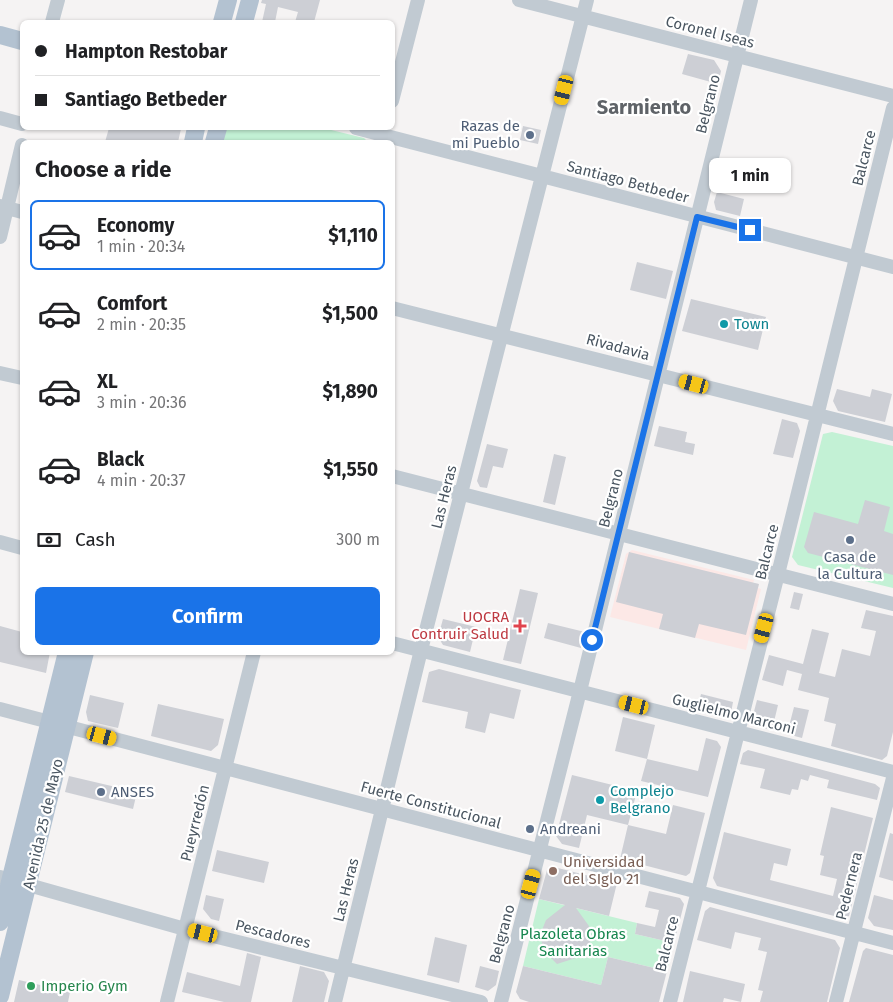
<!DOCTYPE html>
<meta charset="utf-8">
<style>
:root{--surface:#fff;--page:#f2f2f2;--text:#202124;--muted:#757577;--line:#e0e0e0;--accent:#1a73e8}
body{margin:0;font-family:"Fira Sans",sans-serif;background:var(--page);color:var(--text);height:100vh;display:flex;flex-direction:column;font-size:19px;white-space:nowrap}
*{box-sizing:border-box;margin:0}
p{font-size:16px;color:var(--muted)}
.icon{flex:none;width:28px;height:28px;fill:none;stroke:currentColor;stroke-width:2;stroke-linecap:round;stroke-linejoin:round}
.map{position:relative;flex:1;overflow:hidden}
.drawer{position:absolute;left:20px;top:140px;width:375px;height:515px;display:flex;flex-direction:column;background:var(--surface);border-radius:8px;box-shadow:0 1px 4px #0004}
.drawer>*{flex:none}
.banner{position:absolute;left:20px;top:20px;width:375px;height:110px;border-radius:8px;box-shadow:0 1px 4px #0004;display:grid;align-content:center;height:110px;padding:0 15px;background:var(--surface)}
.end{position:absolute;width:22px;height:22px;margin:-11px;border:6px solid #1a73e8;background:#fff;box-shadow:0 0 0 2px #fff}
.from{border-radius:50%}
.bubble{position:absolute;height:35px;border-radius:8px;background:var(--surface);box-shadow:0 1px 4px #0004;font-size:16px;font-weight:700;line-height:35px;text-align:center}
.car{position:absolute;width:15px;height:30px;margin:-15px -8px;border-radius:6px;box-shadow:0 0 4px 1px #0007;background:linear-gradient(#f5c518 24%,#345 0 40%,#f5c518 0 76%,#345 0 86%,#f5c518 0)}
.banner b{display:flex;align-items:center;gap:18px;height:48px;font-size:19px}
.banner b+b{border-top:1px solid var(--line)}
.banner i{width:12px;height:12px;background:var(--text)}
ul{padding:0;list-style:none}
li{display:flex;align-items:center;gap:15px;height:70px;margin:0 10px 8px;padding:0 5px;border:2px solid transparent;border-radius:8px}
li div{flex:1}
li b{display:block;font-size:19px}
li em{font-style:normal;font-weight:700}
li.selected{border-color:var(--accent)}
li>.icon{width:45px;height:45px;stroke-width:1.5}
h2{padding:0 15px;font-size:22px;line-height:60px}
.pay{display:flex;align-items:center;gap:12px;height:55px;padding:0 15px;font-size:19px}
.pay p{margin-inline-start:auto}
.cta{display:flex;gap:10px;margin-top:auto;padding:10px 15px}
.cta a{flex:1;height:58px;border-radius:8px;background:var(--accent);color:#fff;font-size:20px;font-weight:700;line-height:58px;text-align:center}
.map>svg:first-child{display:block}
.medical{fill:#fce8e6}
.green{fill:#c3f1d5}
.building{fill:#cdcfd5}
.lines{fill:none;stroke-linecap:round;stroke-linejoin:round}
.minor{stroke:#c1cad2;stroke-width:14}
.major{stroke:#b3c2d1;stroke-width:18}
.route{stroke:#1a73e8;stroke-width:6}
.service-dot{fill:#5c6f8a;stroke:#fff;stroke-width:2}
.culture-dot{fill:#0f9aa8;stroke:#fff;stroke-width:2}
.health-dot{fill:#e0444e;stroke:#fff;stroke-width:2}
.education-dot{fill:#8d6e63;stroke:#fff;stroke-width:2}
.leisure-dot{fill:#2e9e5b;stroke:#fff;stroke-width:2}
.labels{text-anchor:middle;stroke-width:4.5;stroke-linejoin:round;paint-order:stroke}
.street-label{font-size:15px;fill:#4a5661;stroke:#fff}
.service-label{font-size:15px;fill:#4e5e75;stroke:#fff;text-anchor:start}
.culture-label{font-size:15px;fill:#0d838f;stroke:#fff;text-anchor:start}
.health-label{font-size:15px;fill:#be3a42;stroke:#fff;text-anchor:end}
.education-label{font-size:15px;fill:#785e54;stroke:#fff;text-anchor:start}
.park-label{font-size:15px;fill:#17864f;stroke:#fff}
.leisure-label{font-size:15px;fill:#27864d;stroke:#fff;text-anchor:start}
.district-label{font-size:20px;font-weight:bold;fill:#5f6368;stroke:#fff}
</style>
<div class="map">
<svg width="893" height="1002" viewBox="0 0 893 1002">
<rect width="100%" height="100%" fill="#f5f3f3"/>
<path class="medical" d="M 632,550 L 754,580 L 753,583 L 759,584 L 758,588 L 761,589 L 746,650 L 610,617 L 626,554 Z"/>
<path class="green" d="M 225,128 L 323,128 L 364,138 L 368,142 L 222,142 Z
M 832,432 L 893,446 L 893,588 L 798,565 L 792,557 L 823,434 Z
M 539,899 L 637,923 L 635,934 L 674,943 L 667,971 L 608,957 L 601,985 L 523,966 Z"/>
<path class="building" d="M 262,0 L 320,0 L 314,22 L 295,22 L 298,12 L 278,7 L 275,22 L 262,22 L 266,4 L 261,3 Z
M 688,54 L 714,60 L 721,71 L 718,84 L 682,74 Z
M 523,126 L 541,130 L 538,144 L 520,140 Z
M 109,128 L 174,128 L 181,129 L 178,142 L 105,142 Z
M 717,192 L 744,199 L 740,216 L 716,210 L 714,202 Z
M 637,262 L 673,271 L 666,299 L 630,290 Z
M 691,299 L 766,317 L 758,350 L 682,331 Z
M 837,389 L 870,397 L 872,389 L 892,394 L 885,422 L 838,411 L 833,401 Z
M 782,419 L 797,423 L 800,431 L 793,458 L 773,454 Z
M 659,426 L 687,432 L 685,442 L 695,444 L 693,455 L 654,446 Z
M 487,444 L 508,449 L 503,468 L 493,466 L 487,488 L 480,487 L 477,481 Z
M 554,454 L 566,457 L 555,505 L 543,502 Z
M 865,500 L 890,507 L 884,531 L 893,534 L 893,575 L 808,553 L 804,547 L 814,512 L 858,524 Z
M 629,552 L 759,584 L 746,635 L 699,624 L 695,638 L 659,629 L 663,614 L 616,602 Z
M 520,589 L 538,593 L 521,664 L 503,660 Z
M 794,592 L 803,594 L 799,610 L 790,608 Z
M 866,610 L 893,616 L 893,732 L 887,756 L 882,760 L 831,746 L 836,724 L 824,721 L 829,698 L 798,690 L 802,674 L 787,670 L 783,686 L 762,680 L 769,655 L 803,664 L 812,629 L 829,633 L 819,673 L 835,677 L 842,649 L 870,656 L 876,631 L 861,628 Z
M 443,619 L 476,627 L 470,652 L 443,645 L 438,637 Z
M 548,623 L 585,632 L 581,648 L 544,638 Z
M 0,626 L 22,632 L 22,652 L 50,652 L 46,673 L 0,662 Z
M 439,669 L 521,690 L 514,719 L 490,713 L 485,733 L 465,728 L 468,712 L 422,702 L 429,672 Z
M 701,694 L 733,702 L 731,713 L 725,717 L 697,711 Z
M 90,695 L 124,703 L 118,728 L 88,721 L 86,712 Z
M 757,700 L 778,705 L 772,730 L 758,727 L 752,719 Z
M 158,704 L 224,719 L 218,745 L 211,751 L 151,736 Z
M 794,707 L 809,710 L 802,738 L 787,734 Z
M 623,717 L 655,725 L 647,759 L 615,751 Z
M 706,738 L 717,741 L 721,747 L 708,797 L 641,781 L 647,759 L 698,771 Z
M 748,750 L 875,784 L 880,788 L 877,800 L 827,788 L 829,780 L 810,775 L 808,781 L 801,779 L 798,790 L 792,789 L 790,795 L 760,788 L 765,769 L 740,764 L 743,753 Z
M 572,775 L 637,791 L 628,825 L 587,815 L 579,848 L 562,844 L 556,836 Z
M 69,776 L 137,792 L 133,809 L 65,792 Z
M 673,805 L 705,813 L 690,873 L 686,876 L 620,859 L 628,825 L 666,834 Z
M 831,807 L 873,818 L 849,916 L 842,918 L 717,886 L 713,878 L 724,832 L 791,849 L 787,866 L 774,863 L 770,880 L 833,896 L 837,879 L 820,875 L 824,856 L 820,855 Z
M 890,833 L 893,834 L 893,881 L 879,877 Z
M 217,850 L 269,862 L 264,883 L 212,871 Z
M 554,867 L 617,883 L 609,916 L 576,908 L 589,926 L 590,942 L 582,956 L 557,964 L 544,951 L 540,935 L 546,920 L 565,905 L 539,899 L 547,870 Z
M 649,891 L 680,898 L 684,904 L 674,943 L 635,934 L 637,923 L 655,927 L 659,910 L 645,907 Z
M 206,895 L 224,899 L 219,921 L 211,919 L 203,909 Z
M 874,895 L 893,900 L 893,930 L 874,926 L 868,918 Z
M 710,907 L 835,940 L 840,948 L 827,1002 L 760,1002 L 763,991 L 758,990 L 767,952 L 758,950 L 761,938 L 735,932 L 731,949 L 697,940 L 705,911 Z
M 435,937 L 467,945 L 459,983 L 427,975 Z
M 866,948 L 893,955 L 893,1002 L 849,1002 L 863,951 Z
M 247,953 L 261,957 L 251,1002 L 224,1002 L 182,992 L 187,972 L 240,986 Z
M 608,957 L 667,971 L 659,1002 L 529,1002 L 520,999 L 516,992 L 523,966 L 601,985 Z
M 300,966 L 324,972 L 329,981 L 324,1002 L 292,1002 Z
M 480,966 L 499,971 L 496,985 L 488,991 L 475,987 Z
M 690,971 L 745,984 L 741,1002 L 724,998 L 723,1002 L 683,1002 Z
M 19,980 L 70,992 L 68,1002 L 14,1002 Z"/>
<g class="lines">
<path class="minor" d="M 519,0 L 893,96
M 52,22 L 58,0
M 392,101 L 418,0
M 0,118 L 22,124
M 356,128 L 893,267
M 0,206 L 22,212
M 0,237 L 22,145
M 392,308 L 893,434
M 0,373 L 22,378
M 392,476 L 893,604
M 0,542 L 22,548
M 392,643 L 893,772
M 0,709 L 893,943
M 0,877 L 185,929 L 481,1002
M 167,1002 L 254,652
M 335,1002 L 421,650 L 587,0
M 501,1002 L 580,691 L 751,0
M 670,1002 L 778,574 L 893,108
M 836,1002 L 893,778"/>
<path class="major" d="M 222,22 L 228,0
M 244,22 L 250,0
M 0,35 L 22,41
M 193,142 L 196,128
M 214,142 L 218,128
M 0,922 L 67,652
M 0,996 L 85,652"/>
</g>
<g class="lines">
<path class="route" d="M 592,640 L 697,217 L 750,230"/>
</g>
<g class="service-dot">
<circle cx="530" cy="135" r="5"/>
<circle cx="850" cy="540" r="5"/>
<circle cx="101" cy="792" r="5"/>
<circle cx="530" cy="829" r="5"/>
</g>
<g class="culture-dot">
<circle cx="724" cy="324" r="5"/>
<circle cx="600" cy="800" r="5"/>
</g>
<path class="health-dot" d="M517.5 618.5h5v5h5v5h-5v5h-5v-5h-5v-5h5z"/>
<circle class="education-dot" cx="553" cy="871" r="5"/>
<circle class="leisure-dot" cx="31" cy="986" r="5"/>
<g class="labels">
<g class="street-label">
<text transform="translate(710 32) rotate(14)" y="5">Coronel Iseas</text>
<text transform="translate(708 104) rotate(-76)" y="5">Belgrano</text>
<text transform="translate(864 158) rotate(-76)" y="5">Balcarce</text>
<text transform="translate(628 182) rotate(15)" y="5">Santiago Betbeder</text>
<text transform="translate(618 347) rotate(15)" y="5">Rivadavia</text>
<text transform="translate(444 497) rotate(-76)" y="5">Las Heras</text>
<text transform="translate(611 498) rotate(-76)" y="5">Belgrano</text>
<text transform="translate(767 552) rotate(-76)" y="5">Balcarce</text>
<text transform="translate(734 714) rotate(14)" y="5">Guglielmo Marconi</text>
<text transform="translate(431 805) rotate(15)" y="5">Fuerte Constitucional</text>
<text transform="translate(195 823) rotate(-76)" y="5">Pueyrredón</text>
<text transform="translate(43 824) rotate(-77)" y="5">Avenida 25 de Mayo</text>
<text transform="translate(849 886) rotate(-76)" y="5">Pedernera</text>
<text transform="translate(346 890) rotate(-76)" y="5">Las Heras</text>
<text transform="translate(273 934) rotate(14)" y="5">Pescadores</text>
<text transform="translate(502 934) rotate(-75)" y="5">Belgrano</text>
<text transform="translate(667 944) rotate(-76)" y="5">Balcarce</text>
</g>
<g class="service-label">
<text x="520" y="131" text-anchor="end">Razas de<tspan x="520" dy="17">mi Pueblo</tspan></text>
<text x="850" y="562" text-anchor="middle">Casa de<tspan x="850" dy="17">la Cultura</tspan></text>
<text x="111" y="797">ANSES</text>
<text x="540" y="834">Andreani</text>
</g>
<g class="culture-label">
<text x="734" y="329">Town</text>
<text x="610" y="796">Complejo<tspan x="610" dy="17">Belgrano</tspan></text>
</g>
<g class="health-label">
<text x="509" y="622">UOCRA<tspan x="509" dy="17">Contruir Salud</tspan></text>
</g>
<g class="education-label">
<text x="563" y="867">Universidad<tspan x="563" dy="17">del SIglo 21</tspan></text>
</g>
<g class="park-label">
<text x="573" y="939">Plazoleta Obras<tspan x="573" dy="17">Sanitarias</tspan></text>
</g>
<g class="leisure-label">
<text x="41" y="991">Imperio Gym</text>
</g>
<g class="district-label">
<text x="644" y="114">Sarmiento</text>
</g>
</g>
</svg>
<i class="end from" style="left:592px;top:640px"></i>
<i class="end" style="left:750px;top:230px"></i>
<div class="bubble" style="left:709px;top:158px;width:82px">1 min</div>
<i class="car" style="left:564px;top:90px;rotate:194deg"></i>
<i class="car" style="left:694px;top:384px;rotate:285deg"></i>
<i class="car" style="left:764px;top:628px;rotate:195deg"></i>
<i class="car" style="left:634px;top:705px;rotate:284deg"></i>
<i class="car" style="left:102px;top:736px;rotate:105deg"></i>
<i class="car" style="left:531px;top:884px;rotate:15deg"></i>
<i class="car" style="left:203px;top:933px;rotate:284deg"></i>
<div class="banner">
<b><i class="from"></i>Hampton Restobar</b>
<b><i></i>Santiago Betbeder</b>
</div>
<section class="drawer">
<h2>Choose a ride</h2>
<ul>
<li class="selected"><svg class="icon" aria-label="car" viewBox="0 0 24 24"><path d="M5 17H2v-5l4-1 3-4h7l3 4 3 1v5h-3M9 17h6M6 11h13"/><circle cx="7" cy="17" r="2"/><circle cx="17" cy="17" r="2"/></svg><div><b>Economy</b><p>1 min · 20:34</p></div><em>$1,110</em></li>
<li><svg class="icon" aria-label="car" viewBox="0 0 24 24"><path d="M5 17H2v-5l4-1 3-4h7l3 4 3 1v5h-3M9 17h6M6 11h13"/><circle cx="7" cy="17" r="2"/><circle cx="17" cy="17" r="2"/></svg><div><b>Comfort</b><p>2 min · 20:35</p></div><em>$1,500</em></li>
<li><svg class="icon" aria-label="car" viewBox="0 0 24 24"><path d="M5 17H2v-5l4-1 3-4h7l3 4 3 1v5h-3M9 17h6M6 11h13"/><circle cx="7" cy="17" r="2"/><circle cx="17" cy="17" r="2"/></svg><div><b>XL</b><p>3 min · 20:36</p></div><em>$1,890</em></li>
<li><svg class="icon" aria-label="car" viewBox="0 0 24 24"><path d="M5 17H2v-5l4-1 3-4h7l3 4 3 1v5h-3M9 17h6M6 11h13"/><circle cx="7" cy="17" r="2"/><circle cx="17" cy="17" r="2"/></svg><div><b>Black</b><p>4 min · 20:37</p></div><em>$1,550</em></li>
</ul>
<div class="pay"><svg class="icon" aria-label="cash" viewBox="0 0 24 24"><path d="M3 7h18v10H3z"/><circle cx="12" cy="12" r="2"/></svg>Cash<p>300 m</p></div>
<div class="cta"><a>Confirm</a></div>
</section>
</div>
